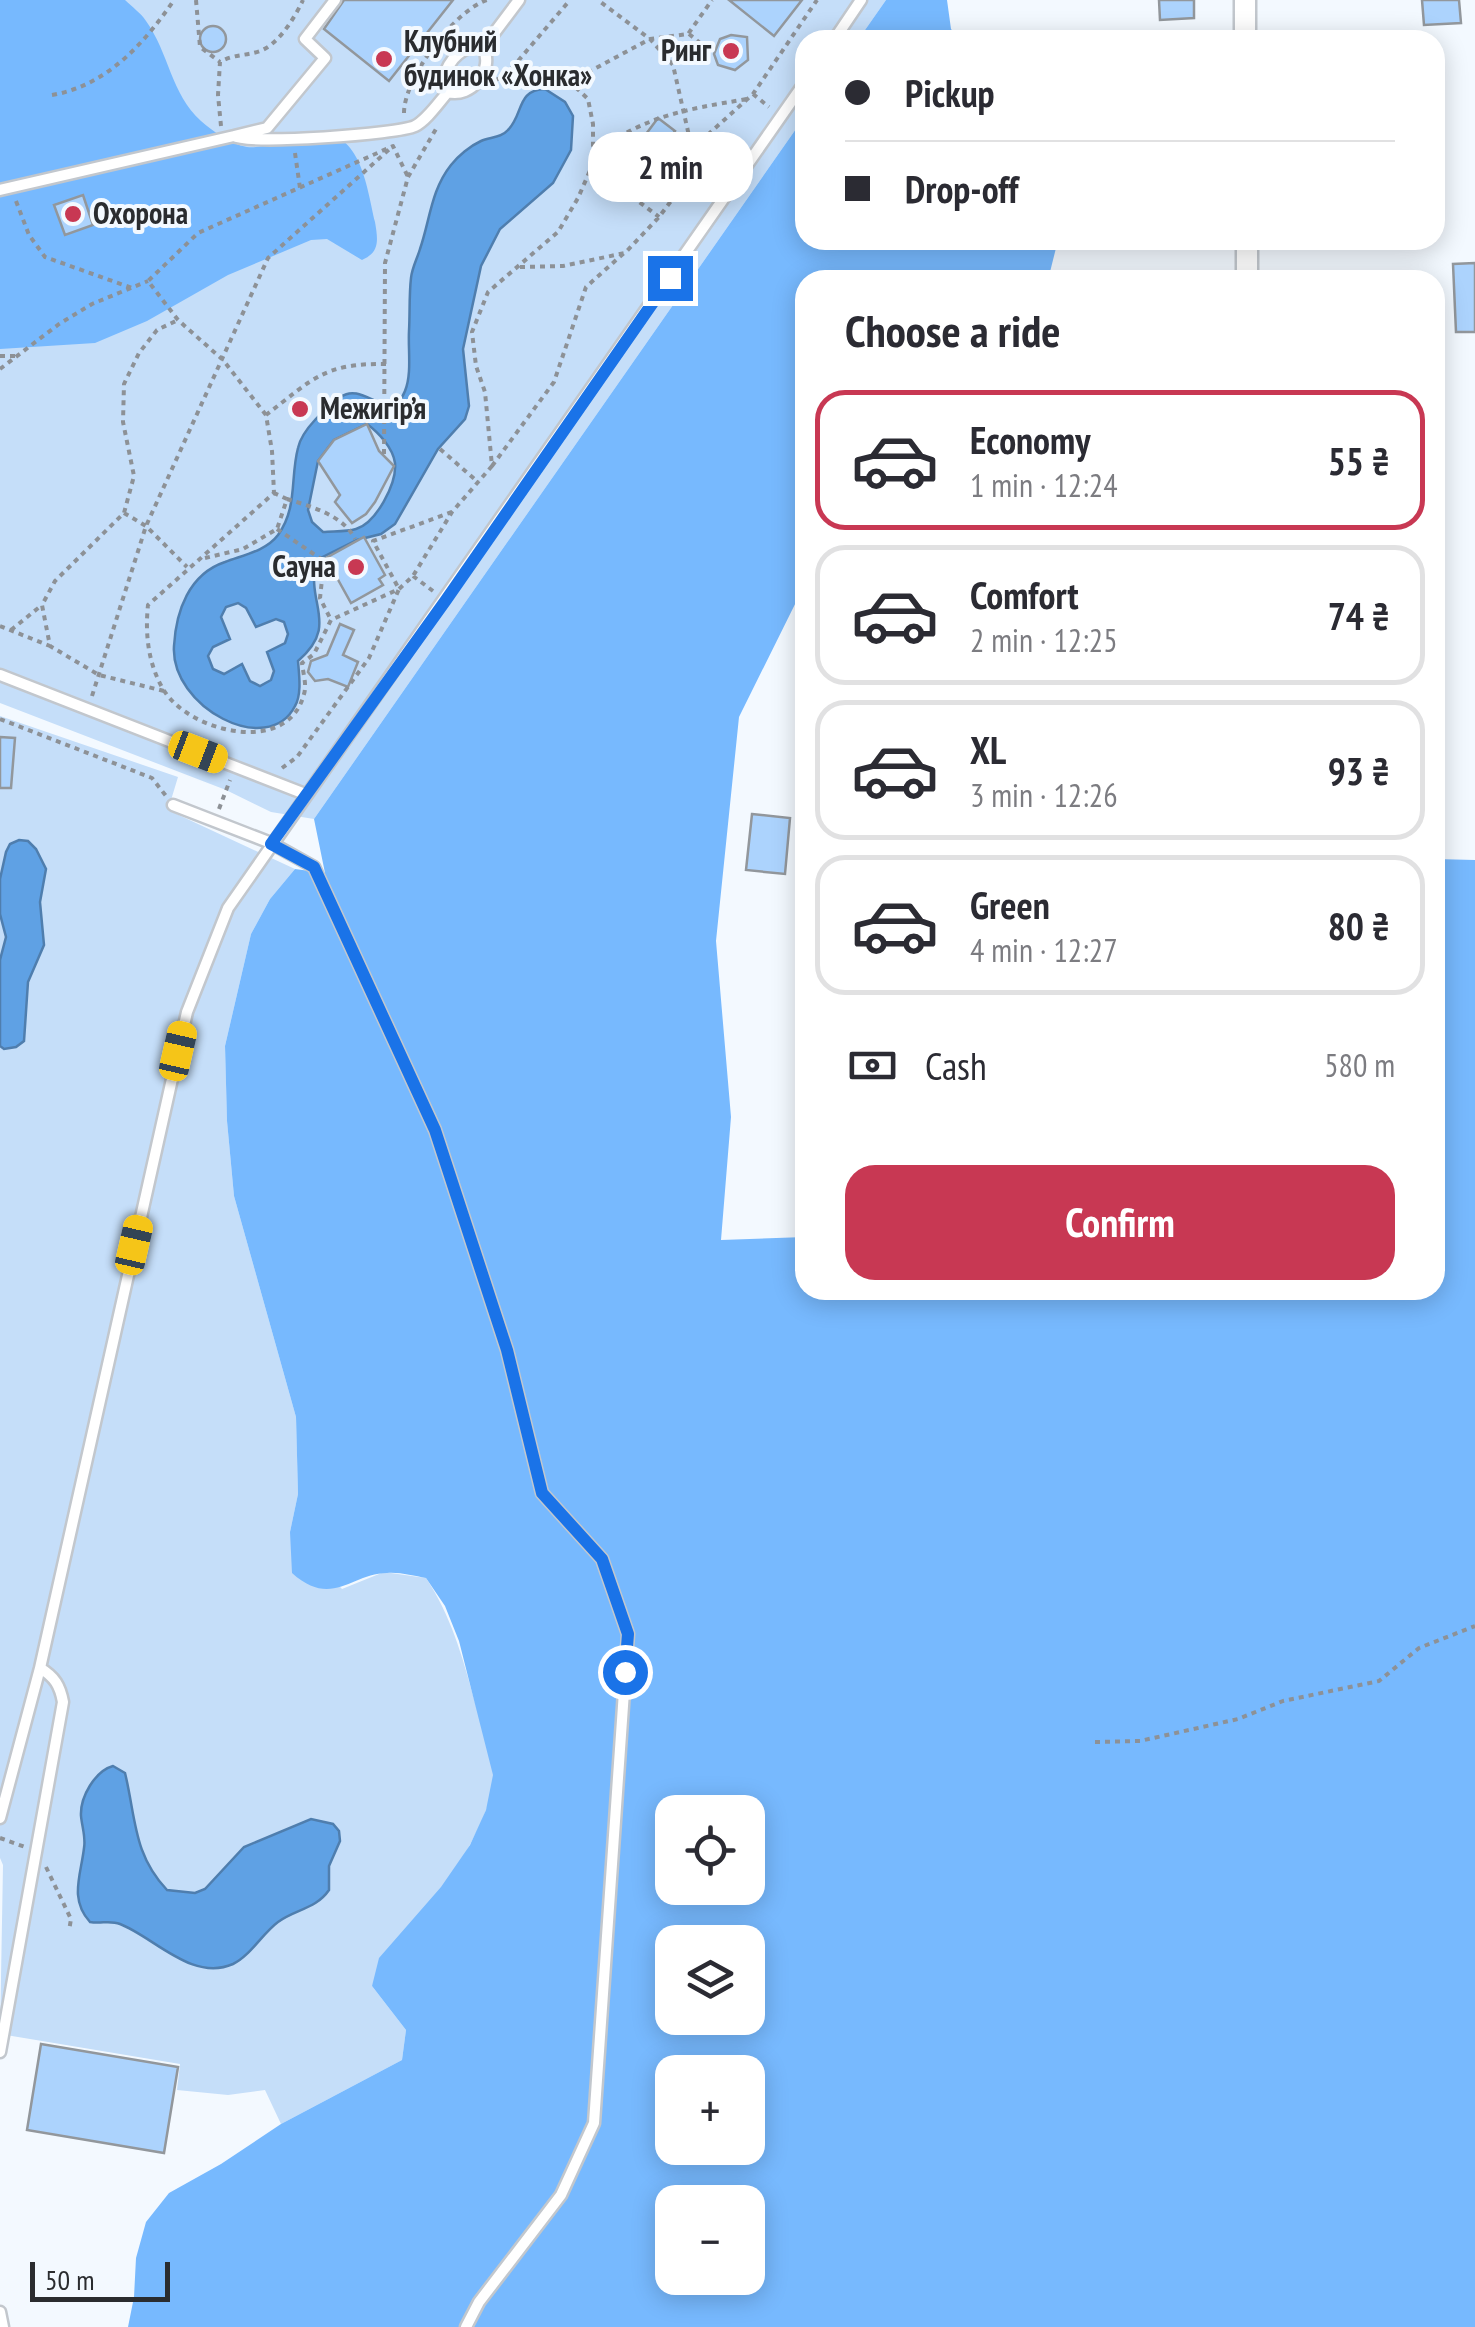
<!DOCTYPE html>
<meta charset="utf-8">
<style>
:root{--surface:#fff;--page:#f2f2f3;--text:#2b2b33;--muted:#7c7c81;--line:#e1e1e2;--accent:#c83853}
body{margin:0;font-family:"PT Sans Narrow",sans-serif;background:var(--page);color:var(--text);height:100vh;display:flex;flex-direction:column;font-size:38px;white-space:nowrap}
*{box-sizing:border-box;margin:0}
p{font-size:32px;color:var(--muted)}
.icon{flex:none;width:55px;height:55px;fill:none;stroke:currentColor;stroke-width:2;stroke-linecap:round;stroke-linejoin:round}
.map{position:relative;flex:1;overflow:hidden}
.panel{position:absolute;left:795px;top:270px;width:650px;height:1030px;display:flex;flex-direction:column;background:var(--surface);border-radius:30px;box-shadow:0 5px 25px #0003}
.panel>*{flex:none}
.guide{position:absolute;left:795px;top:30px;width:650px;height:220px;border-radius:30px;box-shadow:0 5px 25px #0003;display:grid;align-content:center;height:220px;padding:0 50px;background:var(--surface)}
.buttons{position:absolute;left:655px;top:1795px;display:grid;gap:20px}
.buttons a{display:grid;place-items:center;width:110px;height:110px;border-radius:20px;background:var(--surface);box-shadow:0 5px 25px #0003;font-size:50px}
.scale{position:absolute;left:30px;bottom:25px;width:140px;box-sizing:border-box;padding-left:10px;border:5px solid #2a2c2f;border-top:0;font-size:28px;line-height:35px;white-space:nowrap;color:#2a2c2f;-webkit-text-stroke:8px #f3f9ff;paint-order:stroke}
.end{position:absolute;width:45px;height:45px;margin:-22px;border:12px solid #1a73e8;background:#fff;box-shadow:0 0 0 5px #fff}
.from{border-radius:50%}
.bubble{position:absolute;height:70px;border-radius:30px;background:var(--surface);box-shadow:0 5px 25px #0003;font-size:32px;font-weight:800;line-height:70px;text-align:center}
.car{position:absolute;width:30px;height:60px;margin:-30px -15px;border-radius:12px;box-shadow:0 0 8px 2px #0007;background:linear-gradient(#f5c518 24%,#345 0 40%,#f5c518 0 76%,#345 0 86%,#f5c518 0)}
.guide b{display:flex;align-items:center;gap:35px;height:95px;font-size:38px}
.guide b+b{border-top:2px solid var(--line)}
.guide i{width:25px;height:25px;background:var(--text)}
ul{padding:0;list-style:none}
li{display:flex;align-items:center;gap:30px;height:140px;margin:0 20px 15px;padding:0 30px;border:5px solid var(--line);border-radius:30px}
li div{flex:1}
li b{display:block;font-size:38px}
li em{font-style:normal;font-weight:800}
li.on{border-color:var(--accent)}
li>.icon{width:90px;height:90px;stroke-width:1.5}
h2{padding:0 50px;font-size:45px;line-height:120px}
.pay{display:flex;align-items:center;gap:25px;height:110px;padding:0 50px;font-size:38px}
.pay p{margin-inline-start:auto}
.primary-button{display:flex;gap:20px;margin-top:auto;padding:20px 50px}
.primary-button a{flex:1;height:115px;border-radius:30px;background:var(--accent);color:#fff;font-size:40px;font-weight:800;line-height:115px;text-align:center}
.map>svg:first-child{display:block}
.green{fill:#c5def9}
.forest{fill:#77b9fe;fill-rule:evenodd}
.water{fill:#5fa1e4;stroke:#4f7eae;stroke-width:2.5;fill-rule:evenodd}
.building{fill:#acd3fd;stroke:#92979c;stroke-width:2.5}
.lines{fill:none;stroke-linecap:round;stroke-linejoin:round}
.lane-casing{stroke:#c2c7cd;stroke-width:15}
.street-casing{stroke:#c2c7cd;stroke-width:25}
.path{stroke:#8d9196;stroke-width:4;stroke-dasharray:5 5;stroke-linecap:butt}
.lane{stroke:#fff;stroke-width:10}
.street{stroke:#fff;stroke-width:20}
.route{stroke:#1a73e8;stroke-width:12}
.poi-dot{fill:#c83853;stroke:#f3f9ff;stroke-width:4}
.labels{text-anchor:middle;stroke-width:8;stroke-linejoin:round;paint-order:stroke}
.poi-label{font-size:30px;font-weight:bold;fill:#2a2c2f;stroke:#f3f9ff;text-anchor:start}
</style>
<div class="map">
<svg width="1475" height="2327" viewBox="0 0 1475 2327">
<rect width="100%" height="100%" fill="#f3f9ff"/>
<path class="green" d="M 0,0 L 886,0 L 858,40 L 805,40 L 805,116 L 314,819 L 271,812 L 226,790 L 0,703 Z
M 0,716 L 178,777 L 168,810 L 295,869 L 270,899 L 251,934 L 225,1046 L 227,1121 L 234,1196 L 296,1417 L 298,1494 L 290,1532 L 342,1589 L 384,1572 L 426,1578 C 451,1616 462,1655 474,1699 C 480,1722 492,1750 493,1774 C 496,1831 406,1938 372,1986 L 406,2030 L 402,2060 L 281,2124 L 265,2090 L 228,2095 L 177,2090 L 180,2064 L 0,2034 L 3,1865 L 0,1858 Z"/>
<path class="forest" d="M 0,0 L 125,0 C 132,7 141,13 146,21 C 169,53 171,94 201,121 C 214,132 230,144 247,147 C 264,149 283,139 299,135 C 359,120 365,178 375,222 C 378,240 380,252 362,260 L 327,239 L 311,240 L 228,275 L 147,321 L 95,343 L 0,349 Z
M 886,0 L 947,0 L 951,29 L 960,40 L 858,40 Z
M 805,116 L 805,240 L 1058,240 L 1048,280 L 805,280 L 805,584 L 739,717 L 716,941 L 731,1117 L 721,1240 L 805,1237 L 805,1290 L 1435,1290 L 1435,859 L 1475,860 L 1475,2327 L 128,2327 L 134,2297 L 136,2258 L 146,2222 L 169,2193 L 221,2164 L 281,2124 L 402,2060 L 406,2030 L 372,1986 L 379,1958 L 441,1887 L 470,1845 L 486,1810 L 493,1775 L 459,1641 L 445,1606 L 426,1578 C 414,1576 400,1572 387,1573 C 352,1573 332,1609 292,1573 L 290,1532 L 298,1494 L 296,1417 L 234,1196 L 227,1121 L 225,1046 L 251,934 L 270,899 L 295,869 L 325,873 L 314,819 ZM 672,1812 L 748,1812 L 748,1888 L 672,1888 ZM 672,1942 L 748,1942 L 748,2018 L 672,2018 ZM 672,2072 L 748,2072 L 748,2148 L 672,2148 ZM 672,2202 L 748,2202 L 748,2278 L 672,2278 Z"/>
<path class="water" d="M 545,89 L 565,102 L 573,116 L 571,150 L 553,183 L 500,229 L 481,266 L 463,349 L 469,406 L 465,419 L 438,449 L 395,524 L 381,534 L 357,540 L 317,560 C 304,603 341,624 298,661 C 299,674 302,694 295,706 C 268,759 170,707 174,646 C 176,611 189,574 225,562 C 243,555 266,551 278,535 C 298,507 290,478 298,448 C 302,429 326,408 341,397 C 363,380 391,427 405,391 C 412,374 408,350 409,331 C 410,314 409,295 411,278 C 412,268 417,259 420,249 C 430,220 431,190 451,165 C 458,156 470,146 481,141 C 490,137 501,138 508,130 C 524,114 516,90 545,89 ZM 367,424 C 379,433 393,448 395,463 C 397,484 376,523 356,529 C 346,532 333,531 323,532 L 312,522 L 308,510 L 318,461 L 334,440 ZM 238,603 L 246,608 L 256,627 L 276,619 L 284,622 L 288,634 L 285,643 L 267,652 L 274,671 L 271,680 L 260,686 L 250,681 L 242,664 L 224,674 L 213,669 L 208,656 L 213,647 L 230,639 L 221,617 L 226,607 Z
M 19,840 L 28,841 L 36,849 L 46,869 L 40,902 L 44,945 L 28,982 L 24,1041 L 16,1047 L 4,1049 L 0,1046 L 0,960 L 6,937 L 0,914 L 0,879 L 6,852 L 10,844 Z
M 113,1766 L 125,1773 C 136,1818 133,1854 167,1890 L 195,1893 L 205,1889 L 244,1847 L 311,1819 L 333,1824 L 339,1831 L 340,1841 L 329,1866 L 329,1890 C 316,1909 296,1909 278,1922 C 262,1934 250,1956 233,1964 C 192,1982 154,1937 120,1924 C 110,1920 101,1924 90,1922 C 69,1899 81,1875 84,1848 C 86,1837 82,1827 81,1816 C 80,1797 95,1771 113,1766 Z"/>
<path class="building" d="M 344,0 L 453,0 L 389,81 L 324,29 Z
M 729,0 L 802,0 L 774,36 Z
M 1159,0 L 1194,0 L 1194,18 L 1160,20 Z
M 1422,0 L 1459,0 L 1461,23 L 1424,25 Z
M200 39a13 13 0 1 1 26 0a13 13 0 1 1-26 0Z
M 731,35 L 747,37 L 748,60 L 735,70 L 718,65 L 714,54 L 720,39 Z
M 658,118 L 675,131 L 630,191 L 613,178 Z
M 83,195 L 93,225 L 65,235 L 54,205 Z
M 1475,263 L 1475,332 L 1456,332 L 1453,264 Z
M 367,424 L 379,451 L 394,466 L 375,502 L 366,514 L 352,523 L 335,502 L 340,495 L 318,461 L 334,440 Z
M 364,537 L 385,575 L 379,579 L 383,585 L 351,603 L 326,558 Z
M 340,624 L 354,630 L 343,655 L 358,662 L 348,687 L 328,679 L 315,681 L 308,672 L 311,661 L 327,655 Z
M 0,737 L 15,738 L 11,788 L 0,788 Z
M 752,814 L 790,818 L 785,874 L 746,870 Z
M 41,2044 L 178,2067 L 164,2153 L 27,2130 Z"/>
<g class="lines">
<defs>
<path id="lane" d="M 834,40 L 861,0
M 471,47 L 483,48 C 495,69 471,99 448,92 C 439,73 452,54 471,47 Z
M 483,48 L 519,0
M 234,136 L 267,128 L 325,58 L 305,39 L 335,0
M 0,190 L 234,136 C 249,145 399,134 415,126 C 427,120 439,102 448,92
M 0,675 L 305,794
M 173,805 L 271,843 L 314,867 L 435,1130 L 507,1350 L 542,1493 L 602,1559 L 628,1634 L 594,2123 L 561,2195 L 479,2302 L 466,2327
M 0,1818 L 40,1668 L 187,1012 L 228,908 L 805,82
M 0,2052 L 63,1702 C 60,1686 55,1677 40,1668
M 0,2312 L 3,2327"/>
<path id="street" d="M 1245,0 L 1245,40
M 1247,240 L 1247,280"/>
</defs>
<use href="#lane" class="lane-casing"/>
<use href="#street" class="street-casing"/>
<path class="path" d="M 196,0 L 200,47 L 220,62
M 689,34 L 705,47
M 496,80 L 506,75 L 570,0
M 570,82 L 650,39 L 688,34 L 712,0
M 753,94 L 769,107
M 52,95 C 106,86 144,44 174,0
M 404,113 C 404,78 454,11 487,0
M 221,126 L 218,95 L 220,62 C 234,54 246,56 260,51 C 279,44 295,17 303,0
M 693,148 L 753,94 L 817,0
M 295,153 L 300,188
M 593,154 C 647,115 683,110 747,99
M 592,166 L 659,217
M 16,201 L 29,235 L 45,257 L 132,288
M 520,267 L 563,266 L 625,253 L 659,217 L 686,181 L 692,149 L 673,65 L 650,39 L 598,0
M 0,356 L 17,356
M 386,364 C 324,363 313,379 266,415 L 272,451 L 274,493 L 148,605 C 145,634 148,663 163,689 C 188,732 288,757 304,694 C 307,685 303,673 302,663 L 314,654 L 331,620 L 399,589 L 413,576 L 452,512 L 492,466 L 485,392 L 476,366 L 472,332 L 488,292 L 558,232 L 578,198 L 592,166 L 593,154 L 593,124 L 588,99 L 570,82 L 547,71 L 506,75
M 0,369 L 59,324 L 92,304 L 148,281
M 266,415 L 223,360 L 178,320 L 148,281 L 198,233 L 393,146 L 408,177
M 440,449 L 478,482
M 384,454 L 385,263 L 408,177 L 436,129
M 492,466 L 554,382 L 586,287 L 624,253
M 287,499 C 312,507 343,515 355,539
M 124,513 L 146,526 L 187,567
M 277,529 L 324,561 L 320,598 L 331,620
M 205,558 L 243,549 L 277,529 L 287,499 L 274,493
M 413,576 L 433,591
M 0,626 L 50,646
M 11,630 L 42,605
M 164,691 L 99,675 L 50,646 L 42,605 L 55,581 L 124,513 L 134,476 L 123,422 L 124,384 L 139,353 L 157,330 L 178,320
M 92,696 L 146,526 L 268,258 L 393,146
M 0,719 L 152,778 L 166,796
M 282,768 L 297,757 L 369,658 L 399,589 L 373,541 L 452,512
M 219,809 L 230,780
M 1095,1742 L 1140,1741 L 1238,1719 L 1283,1701 L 1379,1681 L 1419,1648 L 1475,1626
M 0,1838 L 25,1847
M 46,1867 L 71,1919 L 69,1931"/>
<use href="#lane" class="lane"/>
<use href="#street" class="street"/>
</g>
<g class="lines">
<path class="route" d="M 625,1672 L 628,1634 L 602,1559 L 542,1493 L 507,1350 L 435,1130 L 314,867 L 271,844 L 446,600 L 670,278"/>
</g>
<g class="poi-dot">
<circle cx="731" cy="51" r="10"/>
<circle cx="384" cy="59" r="10"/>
<circle cx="73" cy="214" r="10"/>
<circle cx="300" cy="409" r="10"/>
<circle cx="356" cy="567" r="10"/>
</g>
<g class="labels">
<g class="poi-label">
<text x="404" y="52">Клубний<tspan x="404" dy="34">будинок «Хонка»</tspan></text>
<text x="711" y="61" text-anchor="end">Ринг</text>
<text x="93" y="224">Охорона</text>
<text x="320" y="419">Межигір’я</text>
<text x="336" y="577" text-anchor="end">Сауна</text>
</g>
</g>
</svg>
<div class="buttons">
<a><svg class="icon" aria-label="locate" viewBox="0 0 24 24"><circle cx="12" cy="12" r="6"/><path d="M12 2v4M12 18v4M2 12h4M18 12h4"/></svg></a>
<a><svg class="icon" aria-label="layers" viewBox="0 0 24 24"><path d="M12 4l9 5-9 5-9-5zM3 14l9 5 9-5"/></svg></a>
<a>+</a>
<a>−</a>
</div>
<div class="scale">50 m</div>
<i class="end from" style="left:625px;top:1672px"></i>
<i class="end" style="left:670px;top:278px"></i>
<div class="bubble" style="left:588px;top:132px;width:165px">2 min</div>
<i class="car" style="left:198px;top:752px;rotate:111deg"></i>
<i class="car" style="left:178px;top:1051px;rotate:13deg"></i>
<i class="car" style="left:134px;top:1245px;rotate:13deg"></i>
<div class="guide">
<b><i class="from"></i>Pickup</b>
<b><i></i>Drop-off</b>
</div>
<section class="panel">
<h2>Choose a ride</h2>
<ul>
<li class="on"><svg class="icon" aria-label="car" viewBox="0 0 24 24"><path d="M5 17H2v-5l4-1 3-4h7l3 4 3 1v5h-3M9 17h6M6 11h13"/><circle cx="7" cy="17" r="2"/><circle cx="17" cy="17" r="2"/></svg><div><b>Economy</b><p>1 min · 12:24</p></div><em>55 ₴</em></li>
<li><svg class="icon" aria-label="car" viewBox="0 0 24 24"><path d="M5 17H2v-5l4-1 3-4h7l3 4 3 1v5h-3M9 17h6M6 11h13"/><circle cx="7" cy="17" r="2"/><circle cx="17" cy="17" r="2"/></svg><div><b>Comfort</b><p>2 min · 12:25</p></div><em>74 ₴</em></li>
<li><svg class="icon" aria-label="car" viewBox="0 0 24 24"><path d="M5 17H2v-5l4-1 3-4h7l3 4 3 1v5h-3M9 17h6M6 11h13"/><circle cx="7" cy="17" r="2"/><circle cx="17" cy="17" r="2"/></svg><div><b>XL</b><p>3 min · 12:26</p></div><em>93 ₴</em></li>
<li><svg class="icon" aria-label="car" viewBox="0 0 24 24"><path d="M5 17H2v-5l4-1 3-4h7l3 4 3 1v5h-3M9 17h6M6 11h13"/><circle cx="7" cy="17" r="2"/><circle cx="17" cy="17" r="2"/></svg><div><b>Green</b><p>4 min · 12:27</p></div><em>80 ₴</em></li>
</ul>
<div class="pay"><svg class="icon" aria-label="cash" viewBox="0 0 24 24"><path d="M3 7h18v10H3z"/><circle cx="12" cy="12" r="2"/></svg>Cash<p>580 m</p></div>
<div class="primary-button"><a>Confirm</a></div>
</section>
</div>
